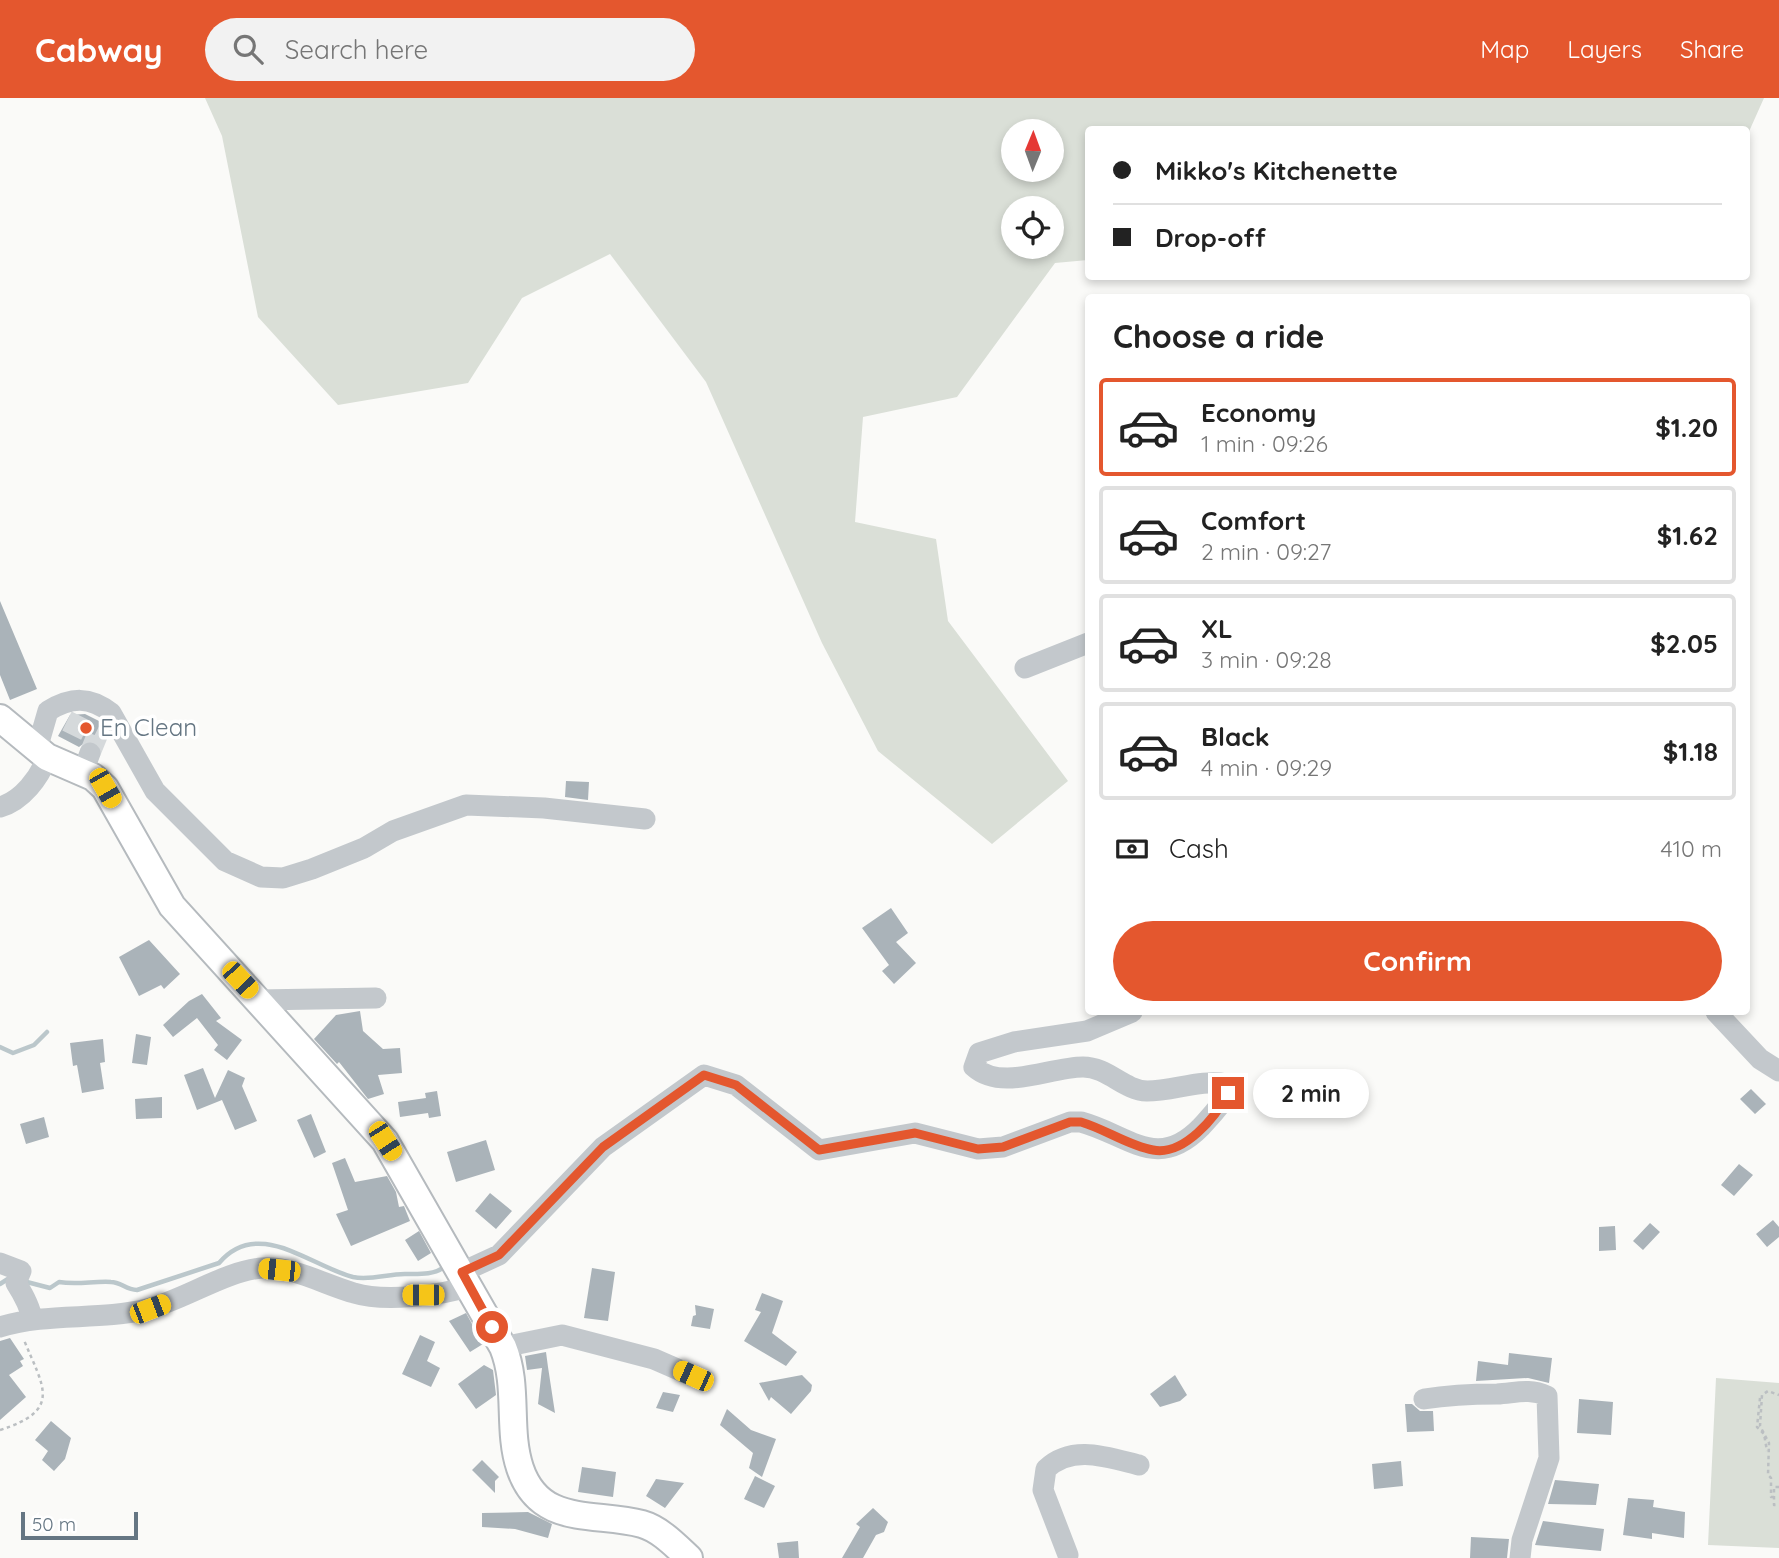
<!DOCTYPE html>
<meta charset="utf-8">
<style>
:root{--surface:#fff;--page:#f2f2f2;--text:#222;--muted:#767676;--line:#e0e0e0;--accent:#e4572e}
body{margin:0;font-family:Quicksand,sans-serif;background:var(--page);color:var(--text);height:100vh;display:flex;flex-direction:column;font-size:26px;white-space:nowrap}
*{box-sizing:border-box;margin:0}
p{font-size:23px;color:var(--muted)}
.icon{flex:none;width:38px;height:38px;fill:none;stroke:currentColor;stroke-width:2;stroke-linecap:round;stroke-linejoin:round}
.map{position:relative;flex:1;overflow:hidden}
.panel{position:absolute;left:1085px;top:196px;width:665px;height:721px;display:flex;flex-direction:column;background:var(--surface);border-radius:7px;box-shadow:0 4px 10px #0003}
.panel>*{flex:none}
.top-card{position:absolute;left:1085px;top:28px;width:665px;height:154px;border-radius:7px;box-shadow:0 4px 10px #0003;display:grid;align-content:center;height:154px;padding:0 28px;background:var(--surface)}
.needle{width:46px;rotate:1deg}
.buttons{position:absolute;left:1001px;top:21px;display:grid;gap:14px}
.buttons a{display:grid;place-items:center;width:63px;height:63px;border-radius:50%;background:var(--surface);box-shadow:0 4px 10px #0003;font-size:35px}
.scale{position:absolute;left:21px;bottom:18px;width:117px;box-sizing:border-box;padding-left:7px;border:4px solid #657683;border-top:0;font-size:19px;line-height:24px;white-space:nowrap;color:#657683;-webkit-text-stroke:5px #fff;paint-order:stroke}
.end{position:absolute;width:32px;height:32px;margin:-16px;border:9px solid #e4572e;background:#fff;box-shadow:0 0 0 4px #fff}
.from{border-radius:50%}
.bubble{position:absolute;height:49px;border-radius:24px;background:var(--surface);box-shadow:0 4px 10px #0003;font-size:23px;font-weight:800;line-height:49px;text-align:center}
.car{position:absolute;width:21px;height:42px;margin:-21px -10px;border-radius:9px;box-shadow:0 0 5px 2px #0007;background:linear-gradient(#f5c518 24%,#345 0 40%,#f5c518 0 76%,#345 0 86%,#f5c518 0)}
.top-card b{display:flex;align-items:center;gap:24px;height:66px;font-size:26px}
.top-card b+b{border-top:2px solid var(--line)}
.top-card i{width:18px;height:18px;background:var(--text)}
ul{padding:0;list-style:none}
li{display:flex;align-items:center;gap:21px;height:98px;margin:0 14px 10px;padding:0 14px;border:4px solid var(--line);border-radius:7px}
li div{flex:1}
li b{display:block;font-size:26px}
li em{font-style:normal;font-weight:800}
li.current{border-color:var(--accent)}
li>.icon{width:63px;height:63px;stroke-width:1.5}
h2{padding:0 28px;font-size:32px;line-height:84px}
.pay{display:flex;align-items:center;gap:18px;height:77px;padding:0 28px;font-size:26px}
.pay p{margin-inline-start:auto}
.cta{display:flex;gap:14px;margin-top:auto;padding:14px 28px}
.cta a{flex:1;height:80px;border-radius:42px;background:var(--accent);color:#fff;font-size:28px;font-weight:800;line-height:80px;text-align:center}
header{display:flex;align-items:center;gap:42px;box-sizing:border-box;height:98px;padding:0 35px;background:var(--accent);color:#fff}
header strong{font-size:33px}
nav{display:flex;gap:38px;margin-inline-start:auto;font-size:24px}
.search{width:490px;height:63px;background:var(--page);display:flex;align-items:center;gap:18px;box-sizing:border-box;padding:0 24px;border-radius:38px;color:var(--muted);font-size:26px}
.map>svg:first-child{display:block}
.green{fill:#dadfd7;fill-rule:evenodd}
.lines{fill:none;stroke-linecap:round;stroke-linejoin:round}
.stream{stroke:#bbc7cb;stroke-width:4.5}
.building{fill:#aab3b9}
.minor-tunnel{stroke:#d5d9db;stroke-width:21;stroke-dasharray:21 10;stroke-linecap:butt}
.major-casing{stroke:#b5babe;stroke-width:30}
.path{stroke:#bbbfc2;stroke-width:2.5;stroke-dasharray:3.5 3.5;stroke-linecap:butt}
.minor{stroke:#c3c8cc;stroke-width:21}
.major{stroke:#fff;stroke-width:26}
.route{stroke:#e4572e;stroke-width:9}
.poi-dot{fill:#e4572e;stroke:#fff;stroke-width:2.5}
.labels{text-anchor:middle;stroke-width:7;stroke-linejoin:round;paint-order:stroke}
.poi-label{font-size:24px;fill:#657683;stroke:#fff;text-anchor:start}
</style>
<header>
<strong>Cabway</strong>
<div class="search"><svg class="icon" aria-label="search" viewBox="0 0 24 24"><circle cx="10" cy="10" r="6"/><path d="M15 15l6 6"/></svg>Search here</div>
<nav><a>Map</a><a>Layers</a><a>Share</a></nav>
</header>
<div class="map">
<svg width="1779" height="1460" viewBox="0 0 1779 1460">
<rect width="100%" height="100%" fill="#fafaf8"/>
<path class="green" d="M 205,0 L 1764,0 L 1747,38 L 1746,32 L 1088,32 L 1088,162 L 1055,165 L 957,299 L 863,319 L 855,424 L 936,441 L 948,523 L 1068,683 L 992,746 L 878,653 L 822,545 L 706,284 L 610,156 L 522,200 L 468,285 L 338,307 L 258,219 L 222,38 ZM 1013,33 L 1052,33 L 1052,72 L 1013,72 ZM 1013,110 L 1052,110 L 1052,149 L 1013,149 Z
M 1716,1280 L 1779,1285 L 1779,1450 L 1708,1447 Z"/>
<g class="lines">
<path class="stream" d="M 0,949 L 13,955 L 34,947 L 47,934
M 23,1183 L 50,1190 L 59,1184 C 77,1187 93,1183 111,1184 C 121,1184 126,1192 137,1192 L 219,1165 C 258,1119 310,1168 353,1179 C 371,1183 390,1175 407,1176 C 419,1176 434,1177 444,1169
M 0,1186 L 11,1179"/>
</g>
<path class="building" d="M 0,503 L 37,591 L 10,602 L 0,577 Z
M 85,616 L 101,624 L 107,635 L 100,647 L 88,642 L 79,649 L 58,638 L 70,617 Z
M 566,683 L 589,684 L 588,702 L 565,699 Z
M 891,810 L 908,835 L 896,844 L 916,865 L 894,886 L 882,873 L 889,867 L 862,830 Z
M 149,842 L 180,876 L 164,891 L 161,887 L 139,898 L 119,859 Z
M 202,896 L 221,920 L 216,923 L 242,942 L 227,962 L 214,952 L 218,947 L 197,920 L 173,939 L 163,927 L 189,903 Z
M 360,913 L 363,933 L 383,951 L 400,950 L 402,975 L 378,977 L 384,996 L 368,1001 L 339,964 L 337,966 L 314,941 L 336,917 Z
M 136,936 L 151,939 L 147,967 L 132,965 Z
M 103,941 L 105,964 L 100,965 L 104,991 L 82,995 L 77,967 L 73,968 L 70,945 Z
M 203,970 L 215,1000 L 228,972 L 245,980 L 242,988 L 257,1023 L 235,1032 L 222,1002 L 197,1012 L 184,977 Z
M 1751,991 L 1766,1006 L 1755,1016 L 1740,1001 Z
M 437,993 L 441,1018 L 429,1020 L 428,1015 L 400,1019 L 398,1004 L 426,1000 L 425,995 Z
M 162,999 L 162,1020 L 136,1021 L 135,1001 Z
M 311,1016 L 326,1054 L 314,1060 L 297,1022 Z
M 44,1019 L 49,1039 L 26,1046 L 20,1026 Z
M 486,1042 L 495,1072 L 456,1084 L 447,1054 Z
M 345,1060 L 355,1084 L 387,1078 L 396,1094 L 399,1109 L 404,1108 L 410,1123 L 351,1148 L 336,1116 L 348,1112 L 332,1065 Z
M 1739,1066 L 1753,1077 L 1734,1098 L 1721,1087 Z
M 490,1095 L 512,1113 L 496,1131 L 475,1113 Z
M 1773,1122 L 1779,1129 L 1779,1139 L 1767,1149 L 1756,1136 Z
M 1650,1125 L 1660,1134 L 1643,1152 L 1633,1143 Z
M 1615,1128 L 1616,1152 L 1599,1153 L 1599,1129 Z
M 419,1133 L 431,1155 L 418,1163 L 405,1142 Z
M 592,1170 L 615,1174 L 608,1223 L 584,1220 Z
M 762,1195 L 783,1203 L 772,1235 L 797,1254 L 786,1268 L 744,1243 L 761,1214 L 755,1212 Z
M 695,1207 L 714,1211 L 710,1231 L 691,1228 L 693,1218 L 696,1217 Z
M 466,1215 L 483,1246 L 470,1254 L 449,1223 Z
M 420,1237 L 435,1244 L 427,1263 L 440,1270 L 431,1289 L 402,1276 Z
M 10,1240 L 24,1261 L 20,1263 L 23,1268 L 9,1277 L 26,1299 L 0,1322 L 0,1243 Z
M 546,1254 L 548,1269 L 555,1315 L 538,1306 L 542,1270 L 527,1272 L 525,1258 Z
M 1509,1255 L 1552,1260 L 1549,1285 L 1528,1280 L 1476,1283 L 1478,1263 L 1508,1267 Z
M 484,1267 L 493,1272 L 496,1297 L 476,1311 L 458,1286 Z
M 802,1277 L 812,1287 L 811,1293 L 791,1316 L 771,1299 L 769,1303 L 759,1285 Z
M 1175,1277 L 1187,1297 L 1180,1303 L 1160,1309 L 1150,1296 Z
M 663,1294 L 680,1297 L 673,1314 L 656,1310 Z
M 1579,1301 L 1613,1304 L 1611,1337 L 1577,1335 Z
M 1405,1306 L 1412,1306 L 1420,1313 L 1433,1313 L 1434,1333 L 1407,1334 Z
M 727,1311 L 751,1332 L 776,1341 L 762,1379 L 749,1370 L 753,1355 L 720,1327 Z
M 51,1323 L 71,1340 L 65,1361 L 54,1373 L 42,1362 L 48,1353 L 35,1342 Z
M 482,1362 L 499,1379 L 495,1383 L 495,1395 L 472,1372 Z
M 1401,1363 L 1403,1388 L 1374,1391 L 1372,1366 Z
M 582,1369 L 616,1374 L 613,1399 L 578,1394 Z
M 755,1378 L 775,1388 L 764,1410 L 744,1401 Z
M 656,1381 L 684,1385 L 665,1410 L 646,1398 Z
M 1555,1382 L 1599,1386 L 1596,1407 L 1548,1406 Z
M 1628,1400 L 1654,1402 L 1653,1409 L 1685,1414 L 1684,1440 L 1652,1435 L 1652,1441 L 1623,1437 Z
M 873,1410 L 888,1424 L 884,1434 L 876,1437 L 863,1460 L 842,1460 L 860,1429 L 856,1426 Z
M 528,1414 L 552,1426 L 548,1440 L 515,1431 L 482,1429 L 482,1415 Z
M 1543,1423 L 1604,1431 L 1601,1453 L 1535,1447 Z
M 1471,1439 L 1509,1441 L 1507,1460 L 1470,1460 Z
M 798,1443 L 799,1460 L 779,1460 L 777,1445 Z"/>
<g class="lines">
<path class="minor-tunnel" d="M 67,623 L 97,638 L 90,655"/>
<defs>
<path id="major" d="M 0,620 L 47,659 L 93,679 L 105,690 L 172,808 L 385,1043 L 503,1249 C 519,1288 507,1331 520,1370 C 540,1430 596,1413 642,1426 C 660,1431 676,1448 689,1460"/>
</defs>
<use href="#major" class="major-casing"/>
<path class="path" d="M 1760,1300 L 1757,1329 L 1764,1336 L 1767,1353
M 0,1332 C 63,1312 43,1289 24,1242
M 1779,1389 L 1774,1389 L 1774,1407 L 1779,1407
M 1774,1399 L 1771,1399 L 1771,1380 L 1768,1377 L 1769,1345 L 1760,1328 L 1762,1297 L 1768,1293 L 1779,1297"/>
<path class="minor" d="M 1025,570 L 1088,545
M 37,651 L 48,613 C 71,599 90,598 111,615 L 155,693 L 225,763 L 261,779 L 283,780 L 312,771 L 364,750 L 393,733 L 466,707 L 544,710 L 645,721
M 83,674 L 90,655
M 0,709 C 22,703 40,679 47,659
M 258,902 L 376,900
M 1716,914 L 1760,961 L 1779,973
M 0,1165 L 21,1173 L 16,1185 C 23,1196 30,1208 32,1221
M 462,1174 L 499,1157 L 603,1049 L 704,977 L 736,987 L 819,1052 L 915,1035 L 978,1051 L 1003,1049 L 1070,1024 L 1081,1024 C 1129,1037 1157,1074 1201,1029 C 1211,1018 1221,1008 1228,995 L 1227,986 C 1200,981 1174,993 1147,993 C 1123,992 1108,969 1083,969 C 1049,969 1002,994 974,969 L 979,955 L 1014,944 L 1087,933 L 1132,914
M 0,1229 C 48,1214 99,1223 147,1211 C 184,1202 225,1173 262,1170 C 293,1168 325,1187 354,1195 C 383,1204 441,1198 469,1188
M 503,1249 L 562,1237 L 654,1261 L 693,1278
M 1424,1301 C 1449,1297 1472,1296 1497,1296 C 1516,1295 1529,1290 1547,1298 L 1549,1360 L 1522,1442 L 1520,1460
M 1068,1457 L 1043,1392 L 1046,1371 C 1072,1346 1107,1359 1139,1367"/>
<use href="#major" class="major"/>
</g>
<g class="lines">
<path class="route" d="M 492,1229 L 462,1174 L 499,1157 L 603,1049 L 704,977 L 736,987 L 819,1052 L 915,1035 L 978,1051 L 1003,1049 L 1070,1024 L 1081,1024 C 1105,1031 1129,1048 1153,1052 C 1184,1058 1216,1019 1228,995"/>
</g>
<circle class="poi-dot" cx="86" cy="630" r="7"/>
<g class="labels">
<g class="poi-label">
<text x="100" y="638">En Clean</text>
</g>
</g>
</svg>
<div class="buttons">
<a><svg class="needle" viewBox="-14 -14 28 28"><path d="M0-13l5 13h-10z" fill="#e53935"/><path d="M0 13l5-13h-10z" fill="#767676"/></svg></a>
<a><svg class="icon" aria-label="locate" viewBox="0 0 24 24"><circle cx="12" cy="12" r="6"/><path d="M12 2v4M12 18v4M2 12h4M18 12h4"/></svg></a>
</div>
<div class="scale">50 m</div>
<i class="end from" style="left:492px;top:1229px"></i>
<i class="end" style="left:1228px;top:995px"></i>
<div class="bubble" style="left:1253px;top:971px;width:116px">2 min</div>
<i class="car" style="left:105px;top:690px;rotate:150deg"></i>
<i class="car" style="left:240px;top:882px;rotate:137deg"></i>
<i class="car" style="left:385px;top:1043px;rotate:147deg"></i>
<i class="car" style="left:279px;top:1172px;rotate:276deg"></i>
<i class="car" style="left:423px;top:1197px;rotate:270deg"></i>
<i class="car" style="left:150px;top:1211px;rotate:69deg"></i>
<i class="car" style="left:693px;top:1278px;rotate:294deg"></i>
<div class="top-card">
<b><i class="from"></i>Mikko's Kitchenette</b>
<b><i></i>Drop-off</b>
</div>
<section class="panel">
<h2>Choose a ride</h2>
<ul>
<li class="current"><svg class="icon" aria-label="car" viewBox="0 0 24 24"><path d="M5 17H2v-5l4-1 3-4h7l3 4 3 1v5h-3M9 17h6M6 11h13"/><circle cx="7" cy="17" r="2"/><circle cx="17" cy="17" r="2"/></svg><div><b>Economy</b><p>1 min · 09:26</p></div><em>$1.20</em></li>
<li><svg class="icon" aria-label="car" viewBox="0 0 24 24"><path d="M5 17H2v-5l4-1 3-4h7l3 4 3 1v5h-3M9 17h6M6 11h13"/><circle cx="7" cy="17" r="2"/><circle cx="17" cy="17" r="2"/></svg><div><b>Comfort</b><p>2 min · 09:27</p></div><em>$1.62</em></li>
<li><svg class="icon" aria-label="car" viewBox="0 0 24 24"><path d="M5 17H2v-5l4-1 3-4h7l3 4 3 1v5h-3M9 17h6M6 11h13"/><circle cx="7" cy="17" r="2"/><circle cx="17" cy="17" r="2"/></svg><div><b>XL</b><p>3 min · 09:28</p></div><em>$2.05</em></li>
<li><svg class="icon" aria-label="car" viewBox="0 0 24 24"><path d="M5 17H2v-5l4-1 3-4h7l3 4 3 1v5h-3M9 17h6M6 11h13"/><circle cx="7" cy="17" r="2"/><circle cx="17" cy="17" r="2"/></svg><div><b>Black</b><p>4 min · 09:29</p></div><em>$1.18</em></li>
</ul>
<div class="pay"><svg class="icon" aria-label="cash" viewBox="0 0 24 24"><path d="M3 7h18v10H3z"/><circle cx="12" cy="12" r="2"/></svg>Cash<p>410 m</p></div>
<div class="cta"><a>Confirm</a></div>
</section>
</div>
